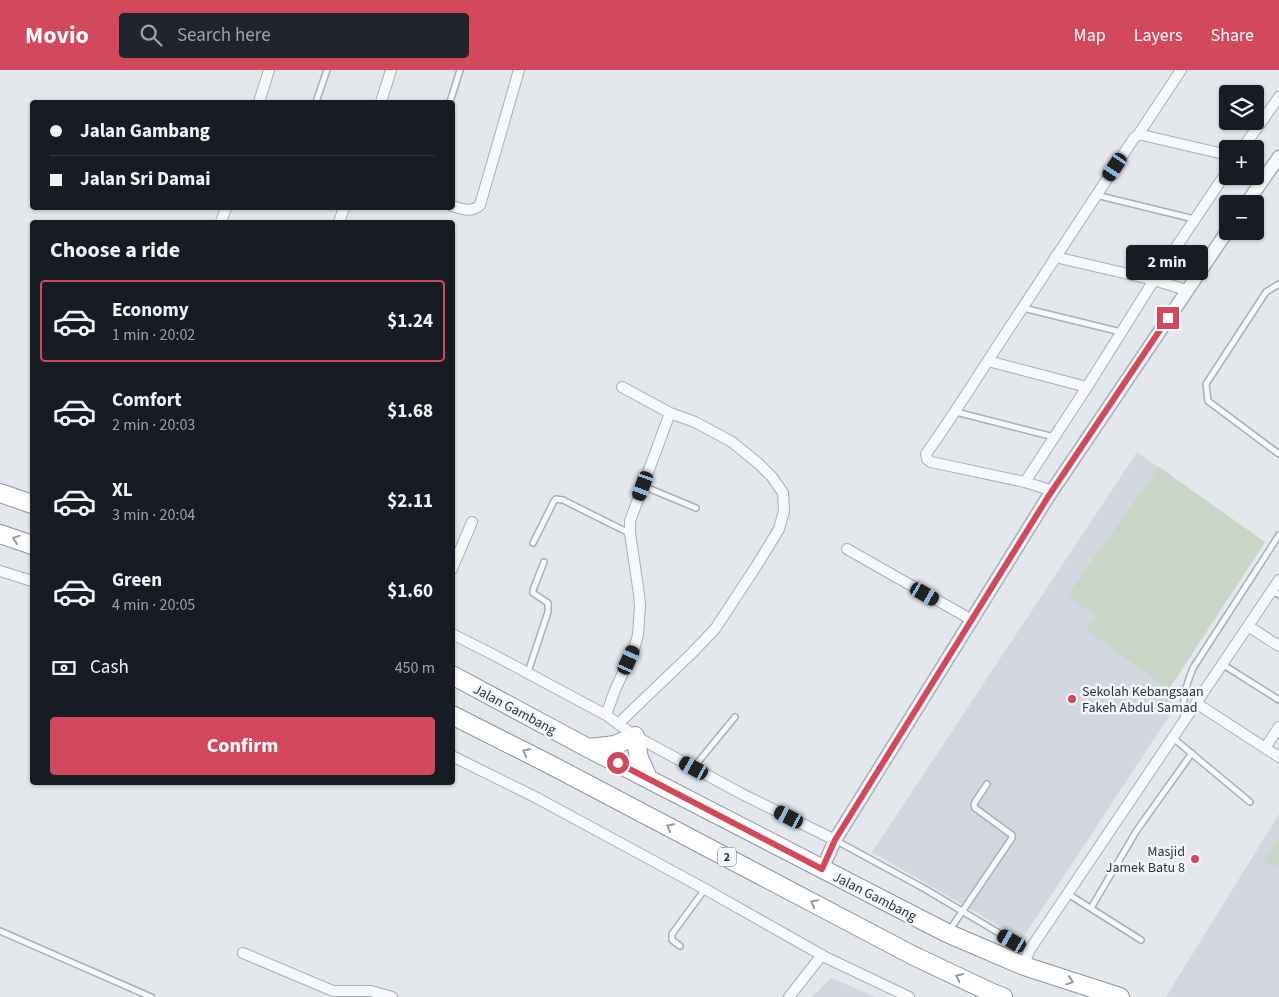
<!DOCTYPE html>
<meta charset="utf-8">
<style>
:root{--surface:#171b24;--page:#20242c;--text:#f1f3f6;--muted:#9ea1a6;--line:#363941;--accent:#d1495b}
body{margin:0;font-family:"Source Sans 3",sans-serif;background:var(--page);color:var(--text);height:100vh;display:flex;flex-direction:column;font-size:19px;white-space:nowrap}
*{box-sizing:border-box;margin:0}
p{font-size:16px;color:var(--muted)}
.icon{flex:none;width:28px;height:28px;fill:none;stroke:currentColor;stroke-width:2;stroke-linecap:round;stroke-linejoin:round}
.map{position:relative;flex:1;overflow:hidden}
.drawer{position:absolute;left:30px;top:150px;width:425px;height:565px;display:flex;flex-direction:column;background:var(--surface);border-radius:5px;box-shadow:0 1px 4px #0004}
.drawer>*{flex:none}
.hud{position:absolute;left:30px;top:30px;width:425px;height:110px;border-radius:5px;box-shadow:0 1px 4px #0004;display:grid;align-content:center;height:110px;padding:0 20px;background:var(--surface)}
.tools{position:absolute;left:1219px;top:15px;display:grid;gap:10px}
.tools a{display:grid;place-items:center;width:45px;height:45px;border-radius:5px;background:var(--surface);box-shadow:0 1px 4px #0004;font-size:25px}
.end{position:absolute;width:22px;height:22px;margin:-11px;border:6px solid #d1495b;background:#fff;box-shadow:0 0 0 2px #fff}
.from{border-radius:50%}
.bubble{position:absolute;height:35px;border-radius:5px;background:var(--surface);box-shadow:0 1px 4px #0004;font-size:16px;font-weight:700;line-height:35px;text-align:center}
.car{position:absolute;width:15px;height:30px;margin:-15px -8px;border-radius:6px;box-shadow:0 0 4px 1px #0007;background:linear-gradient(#222 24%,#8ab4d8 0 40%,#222 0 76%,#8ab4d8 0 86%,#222 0)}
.hud b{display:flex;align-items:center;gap:18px;height:48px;font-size:19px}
.hud b+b{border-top:1px solid var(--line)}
.hud i{width:12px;height:12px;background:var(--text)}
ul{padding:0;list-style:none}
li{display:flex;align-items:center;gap:15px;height:82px;margin:0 10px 8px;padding:0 10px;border:2px solid transparent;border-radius:5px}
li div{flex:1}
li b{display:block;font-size:19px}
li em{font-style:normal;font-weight:700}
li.active{border-color:var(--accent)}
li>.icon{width:45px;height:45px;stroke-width:1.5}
h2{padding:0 20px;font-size:22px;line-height:60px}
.pay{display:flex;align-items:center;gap:12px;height:55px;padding:0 20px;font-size:19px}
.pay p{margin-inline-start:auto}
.primary-button{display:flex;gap:10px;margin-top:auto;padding:10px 20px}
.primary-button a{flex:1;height:58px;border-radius:5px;background:var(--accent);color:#fff;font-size:20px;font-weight:700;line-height:58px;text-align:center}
header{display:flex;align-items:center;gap:30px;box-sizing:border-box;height:70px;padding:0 25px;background:var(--accent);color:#fff}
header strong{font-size:24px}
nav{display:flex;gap:28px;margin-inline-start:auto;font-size:18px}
.search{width:350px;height:45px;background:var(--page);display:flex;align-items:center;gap:12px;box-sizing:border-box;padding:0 18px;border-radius:5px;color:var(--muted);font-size:19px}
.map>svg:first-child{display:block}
.built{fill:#d2d6de}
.green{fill:#c9d6c5}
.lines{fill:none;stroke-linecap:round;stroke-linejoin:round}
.service-casing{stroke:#a9aeb7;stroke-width:8}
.minor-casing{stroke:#a9aeb7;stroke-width:12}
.tertiary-casing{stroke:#a9aeb7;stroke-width:15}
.trunk-casing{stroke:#8b94a3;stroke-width:20}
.service{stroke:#f7f8fa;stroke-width:5}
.minor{stroke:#f7f8fa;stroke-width:10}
.tertiary{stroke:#f7f8fa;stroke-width:12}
.trunk{stroke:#fff;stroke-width:18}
.oneway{stroke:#959aa2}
.route{stroke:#d1495b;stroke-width:6}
.poi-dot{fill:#d1495b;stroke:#f4f6f9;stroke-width:2}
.labels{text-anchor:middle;stroke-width:5;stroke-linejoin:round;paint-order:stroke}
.shield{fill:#f4f6f9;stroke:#676e7b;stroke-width:1}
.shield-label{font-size:12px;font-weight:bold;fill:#2b3445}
.poi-label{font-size:14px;fill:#2b3445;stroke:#f4f6f9;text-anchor:start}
.street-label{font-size:14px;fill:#2b3445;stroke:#f4f6f9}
</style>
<header>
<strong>Movio</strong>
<div class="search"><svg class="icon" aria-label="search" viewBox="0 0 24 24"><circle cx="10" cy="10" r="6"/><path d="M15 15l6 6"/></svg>Search here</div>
<nav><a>Map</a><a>Layers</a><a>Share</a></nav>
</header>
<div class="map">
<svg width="1279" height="927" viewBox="0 0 1279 927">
<rect width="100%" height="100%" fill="#e4e7ec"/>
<path class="built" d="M 1137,382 L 1265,472 L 1169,619 L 1174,639 L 1022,869 L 872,782 Z
M 1279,744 L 1279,927 L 1166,927 Z
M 831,908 L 876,927 L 812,927 Z"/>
<path class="green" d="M 1159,397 L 1265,472 L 1169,619 L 1086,560 L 1096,546 L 1067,526 Z
M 1279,769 L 1279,798 L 1263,791 Z"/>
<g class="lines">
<defs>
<path id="service" d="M 316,32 L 327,0
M 450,32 L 460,0
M 1096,125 L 1194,149
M 1279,214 L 1266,222 L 1206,314 L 1208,331 L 1279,384
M 1023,238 L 1121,262
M 956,342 L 1054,367
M 643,416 L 696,438
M 533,473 L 554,431 L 556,429 L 563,430 L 629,463
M 1272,520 L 1279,525
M 1222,594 L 1279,630
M 528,602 L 548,542 L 548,533 L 533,523 L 533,520 L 544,492
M 1184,647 C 1182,628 1186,616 1193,598 L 1279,465
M 1173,668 L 1250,732
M 694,697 L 735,647
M 835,770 L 925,819 L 1029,881
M 1068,824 L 1141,870
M 1091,838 L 1137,760 L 1192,683
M 0,861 L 151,927
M 949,861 L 1012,768 L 1012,765 L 975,738 L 974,735 L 975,732 L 987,714
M 680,876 L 672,870 L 672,864 L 705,819"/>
<path id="minor" d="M 259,32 L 269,0
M 381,32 L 391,0
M 1138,65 L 1142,65 L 1228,85
M 1242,79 L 1279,27
M 452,136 C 462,139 472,143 480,135 L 519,0
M 221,152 L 226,138
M 339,152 L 344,138
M 1055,187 L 1154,210 L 1186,220
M 988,291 L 1087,317
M 1025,412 L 1087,317 L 1154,210 L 1228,100
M 1053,421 L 1025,412 L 931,392 L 927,389 L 926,384 C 954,345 979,304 1006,263 C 1048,198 1091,133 1134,68 L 1138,65 L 1181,0
M 847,479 L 972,550
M 452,499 L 472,452
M 0,501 L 32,511
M 1248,556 L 1279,576
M 452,564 L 494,585 L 606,645 L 635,666 L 694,698 L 742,724 L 835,770
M 1196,633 L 1279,687
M 606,645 L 615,620 L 634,579 L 638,565 L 640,536 L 639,524 L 630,463 L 630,451 L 670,343
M 618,654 L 692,583 L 715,559 L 757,495 L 779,459 L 784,441 L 783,423 L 772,407 L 759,394 L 732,372 L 695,352 L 670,343 L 622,317
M 1265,678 L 1279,657
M 452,686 L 537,728 L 705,819 L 827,888 L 909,927
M 243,883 L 333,921 L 371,921 L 392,927
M 1024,896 L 1029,881 L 1279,510
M 789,927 L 822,885"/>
<path id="tertiary" d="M 1246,134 L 1279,87
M 822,799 L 835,770 L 1048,427 L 1228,160"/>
<path id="trunk" d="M 0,423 L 32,434
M 0,464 L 32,475
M 452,605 L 588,678 L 947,863 L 1024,896 L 1120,927
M 452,645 L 551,695 L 912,885 L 990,922 L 1003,927
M 589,678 L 615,675 L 635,666 L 639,688 L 648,708"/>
</defs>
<use href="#service" class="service-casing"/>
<use href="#minor" class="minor-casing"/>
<use href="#tertiary" class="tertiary-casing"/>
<use href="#trunk" class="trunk-casing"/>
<use href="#service" class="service"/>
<use href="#minor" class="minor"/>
<use href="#tertiary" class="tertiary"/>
<use href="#trunk" class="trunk"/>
</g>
<defs><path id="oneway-chevron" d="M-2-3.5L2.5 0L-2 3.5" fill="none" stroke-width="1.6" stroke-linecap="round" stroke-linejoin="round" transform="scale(1.25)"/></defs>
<g class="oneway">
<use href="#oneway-chevron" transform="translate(16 469) rotate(-161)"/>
<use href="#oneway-chevron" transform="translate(526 682) rotate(-153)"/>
<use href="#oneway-chevron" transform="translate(670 757) rotate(-152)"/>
<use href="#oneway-chevron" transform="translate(814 833) rotate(-152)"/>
<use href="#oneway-chevron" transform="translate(959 907) rotate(-155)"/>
<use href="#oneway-chevron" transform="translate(1070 911) rotate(18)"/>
</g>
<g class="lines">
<path class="route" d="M 618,693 L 822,799 L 835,770 L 1048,427 L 1168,248"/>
</g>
<g class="poi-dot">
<circle cx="1072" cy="629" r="5"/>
<circle cx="1195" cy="789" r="5"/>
</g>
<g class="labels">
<rect class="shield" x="718" y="777.5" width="18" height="19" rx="4"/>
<g class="shield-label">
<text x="727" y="791">2</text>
</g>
<g class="poi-label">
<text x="1082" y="626">Sekolah Kebangsaan<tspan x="1082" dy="16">Fakeh Abdul Samad</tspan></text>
<text x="1185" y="786" text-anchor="end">Masjid<tspan x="1185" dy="16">Jamek Batu 8</tspan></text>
</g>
<g class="street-label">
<text transform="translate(515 639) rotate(28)" y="5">Jalan Gambang</text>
<text transform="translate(875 826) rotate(27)" y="5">Jalan Gambang</text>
</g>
</g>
</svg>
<div class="tools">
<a><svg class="icon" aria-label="layers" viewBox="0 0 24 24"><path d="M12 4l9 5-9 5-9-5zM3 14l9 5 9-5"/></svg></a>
<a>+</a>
<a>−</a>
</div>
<i class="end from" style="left:618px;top:693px"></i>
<i class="end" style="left:1168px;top:248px"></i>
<div class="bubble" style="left:1126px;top:175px;width:82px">2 min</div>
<i class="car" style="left:1115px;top:97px;rotate:214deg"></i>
<i class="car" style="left:643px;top:416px;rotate:200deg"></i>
<i class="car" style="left:925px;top:524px;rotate:120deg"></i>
<i class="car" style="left:629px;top:590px;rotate:24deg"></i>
<i class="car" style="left:694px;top:698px;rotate:299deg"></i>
<i class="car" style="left:789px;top:747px;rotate:297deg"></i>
<i class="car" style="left:1012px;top:871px;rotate:300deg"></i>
<div class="hud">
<b><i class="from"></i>Jalan Gambang</b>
<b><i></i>Jalan Sri Damai</b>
</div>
<section class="drawer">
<h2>Choose a ride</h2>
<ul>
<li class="active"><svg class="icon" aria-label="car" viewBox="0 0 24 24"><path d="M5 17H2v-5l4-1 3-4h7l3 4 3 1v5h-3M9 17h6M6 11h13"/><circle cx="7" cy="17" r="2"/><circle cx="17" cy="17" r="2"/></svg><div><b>Economy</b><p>1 min · 20:02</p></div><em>$1.24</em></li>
<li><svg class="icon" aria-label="car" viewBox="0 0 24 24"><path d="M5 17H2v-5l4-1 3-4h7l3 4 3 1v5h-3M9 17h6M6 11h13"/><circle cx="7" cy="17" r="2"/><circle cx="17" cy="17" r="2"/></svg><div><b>Comfort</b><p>2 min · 20:03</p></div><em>$1.68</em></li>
<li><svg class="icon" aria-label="car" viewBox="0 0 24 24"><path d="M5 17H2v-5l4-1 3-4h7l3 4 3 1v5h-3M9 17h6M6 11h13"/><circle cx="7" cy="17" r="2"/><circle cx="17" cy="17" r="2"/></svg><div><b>XL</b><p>3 min · 20:04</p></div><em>$2.11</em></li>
<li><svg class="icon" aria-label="car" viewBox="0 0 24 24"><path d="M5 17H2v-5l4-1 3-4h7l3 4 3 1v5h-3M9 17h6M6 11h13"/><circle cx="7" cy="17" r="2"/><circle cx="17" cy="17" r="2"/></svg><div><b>Green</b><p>4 min · 20:05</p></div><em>$1.60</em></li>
</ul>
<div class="pay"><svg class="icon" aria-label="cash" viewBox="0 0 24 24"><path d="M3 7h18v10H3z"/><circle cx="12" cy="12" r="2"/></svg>Cash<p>450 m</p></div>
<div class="primary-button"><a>Confirm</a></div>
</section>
</div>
